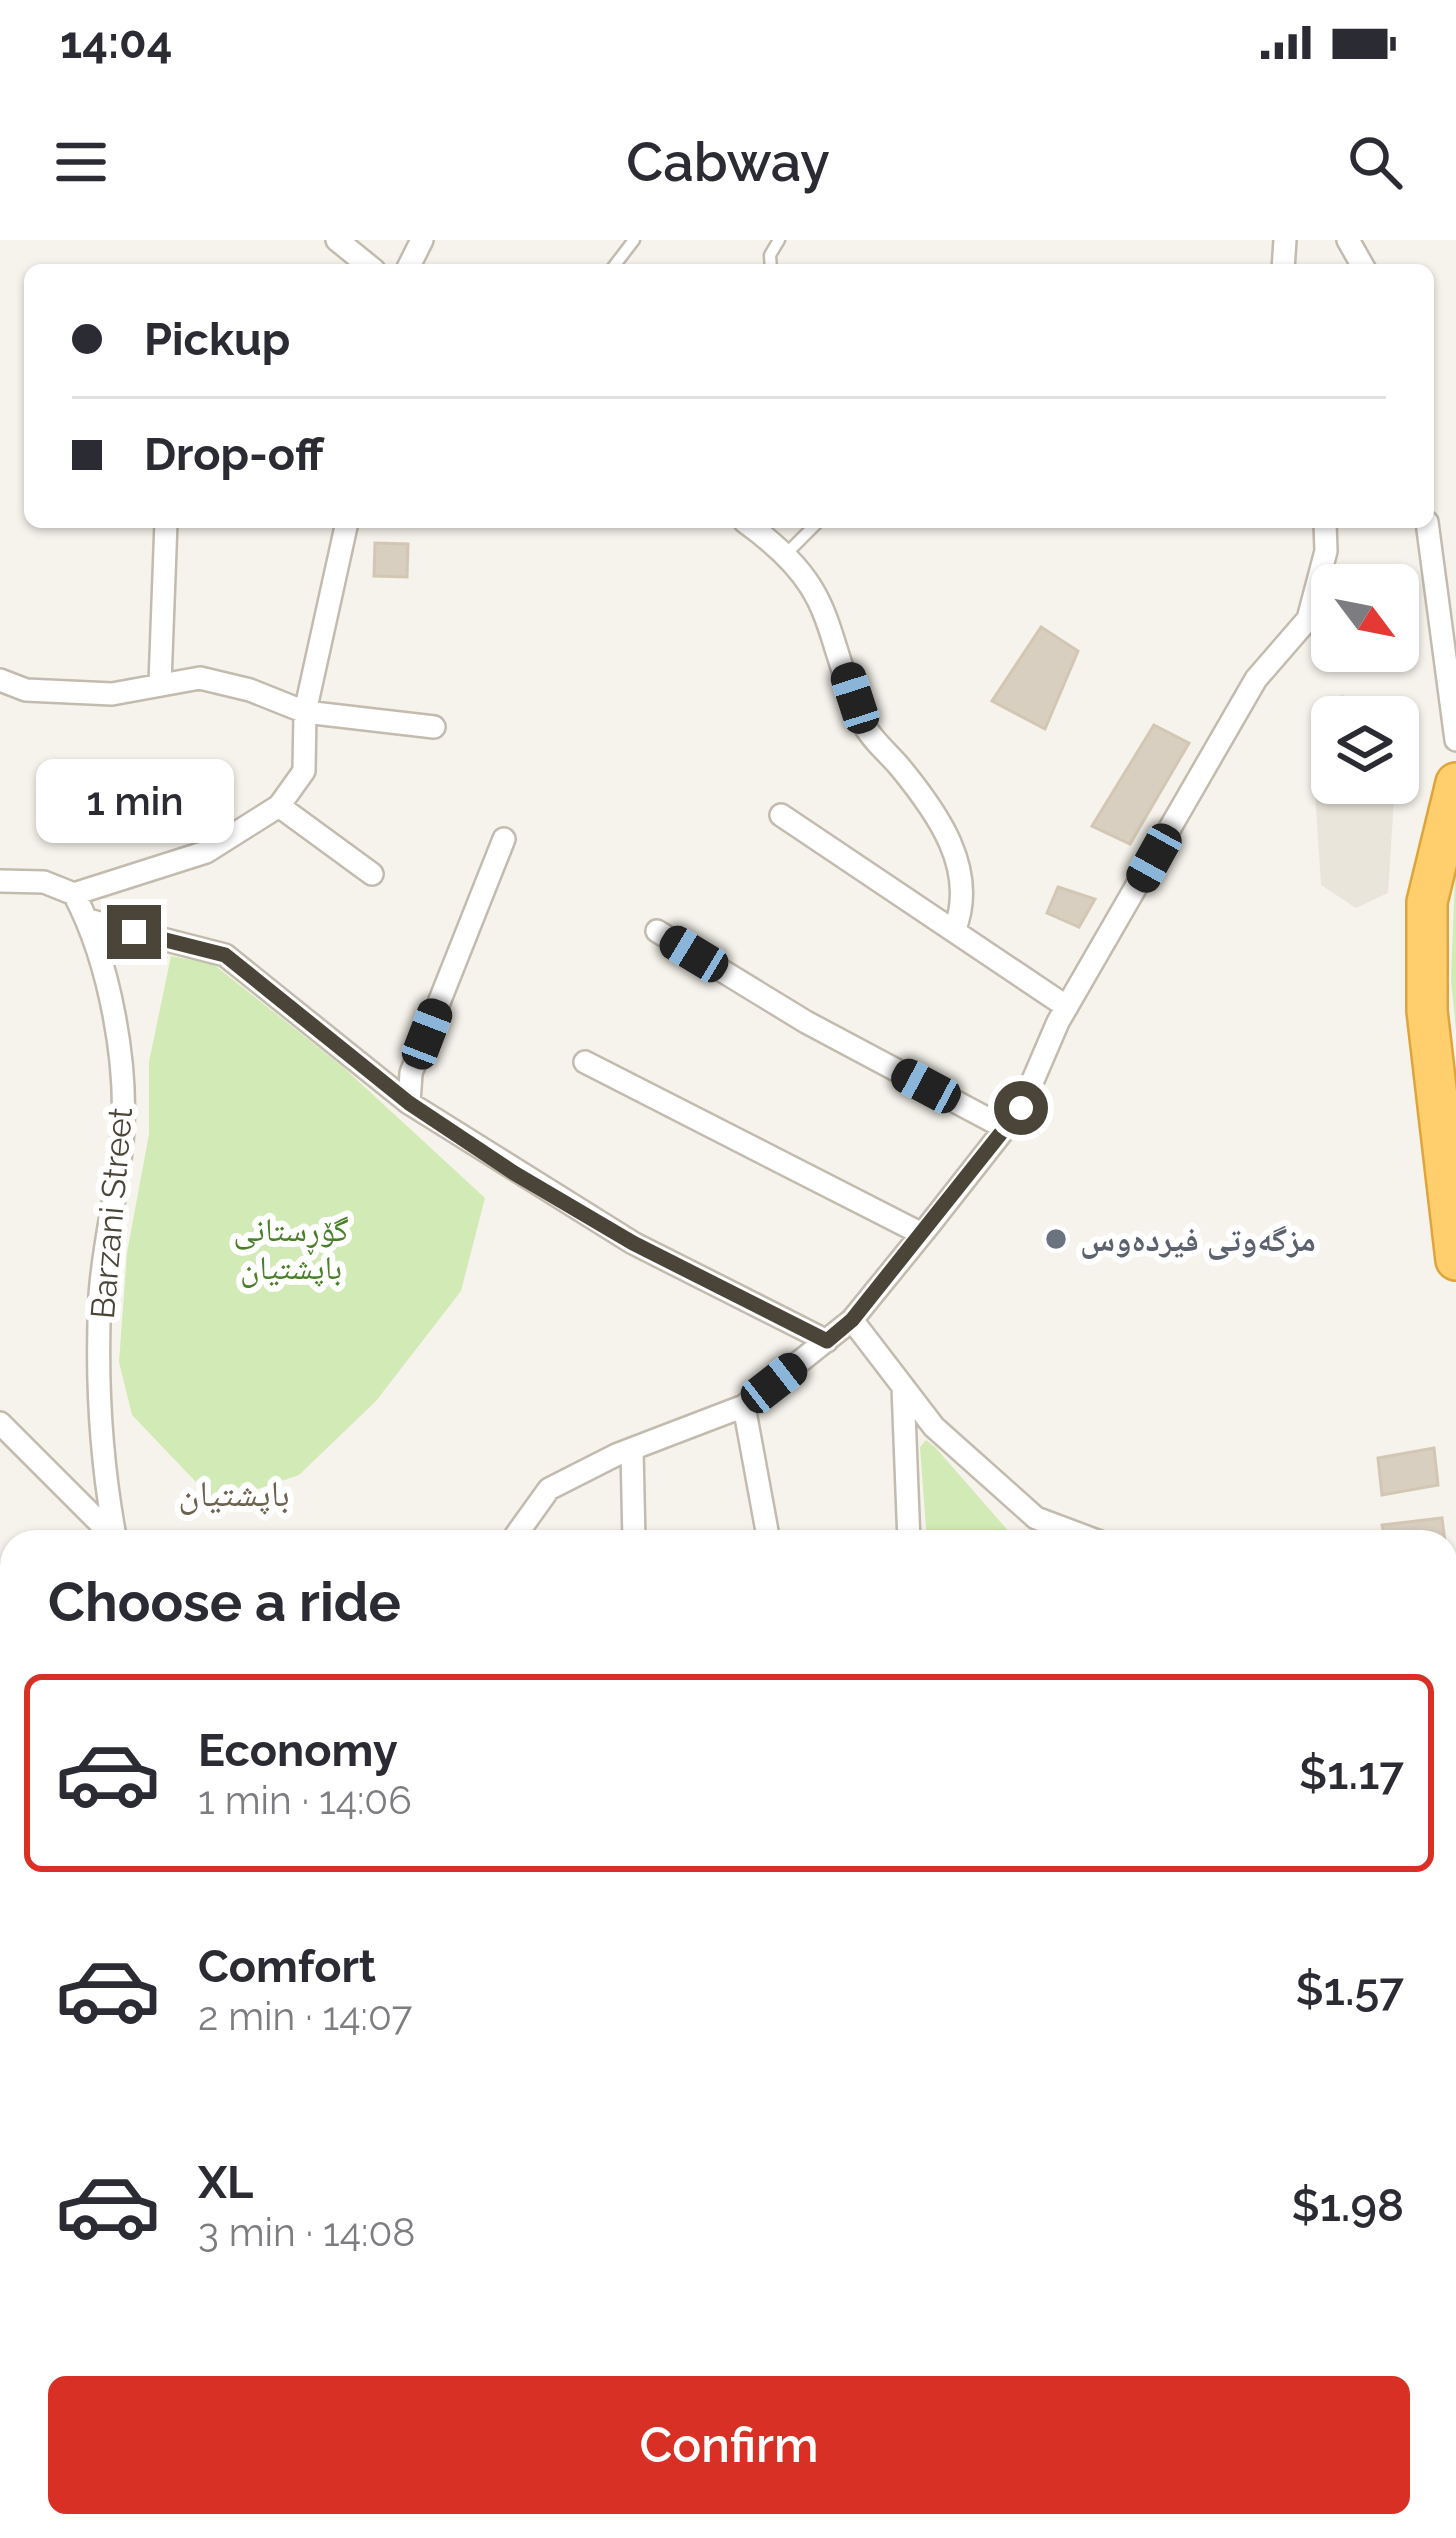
<!DOCTYPE html>
<meta charset="utf-8">
<style>
:root{--surface:#fff;--page:#f2f2f3;--text:#2b2b33;--muted:#7c7c81;--line:#e1e1e2;--accent:#d93025}
body{margin:0;font-family:Raleway,"Noto Naskh Arabic",sans-serif;background:var(--page);color:var(--text);height:100vh;display:flex;flex-direction:column;font-size:45px;white-space:nowrap}
*{box-sizing:border-box;margin:0}
p{font-size:39px;color:var(--muted)}
.icon{flex:none;width:66px;height:66px;fill:none;stroke:currentColor;stroke-width:2;stroke-linecap:round;stroke-linejoin:round}
.map{position:relative;flex:1;overflow:hidden}
.drawer{position:absolute;left:0px;top:1290px;width:1458px;height:1008px;display:flex;flex-direction:column;background:var(--surface);border-radius:36px 36px 0 0;box-shadow:0 3px 9px #0004}
.drawer>*{flex:none}
.hud{position:absolute;left:24px;top:24px;width:1410px;height:264px;border-radius:18px;box-shadow:0 3px 9px #0004;display:grid;align-content:center;height:264px;padding:0 48px;background:var(--surface)}
.needle{width:78px;rotate:122deg}
.buttons{position:absolute;left:1311px;top:324px;display:grid;gap:24px}
.buttons a{display:grid;place-items:center;width:108px;height:108px;border-radius:18px;background:var(--surface);box-shadow:0 3px 9px #0004;font-size:60px}
.end{position:absolute;width:54px;height:54px;margin:-27px;border:15px solid #4b4439;background:#fff;box-shadow:0 0 0 6px #fff}
.from{border-radius:50%}
.bubble{position:absolute;height:84px;border-radius:18px;background:var(--surface);box-shadow:0 3px 9px #0004;font-size:39px;font-weight:600;line-height:84px;text-align:center}
.car{position:absolute;width:36px;height:72px;margin:-36px -18px;border-radius:15px;box-shadow:0 0 9px 3px #0007;background:linear-gradient(#222 24%,#8ab4d8 0 40%,#222 0 76%,#8ab4d8 0 86%,#222 0)}
.hud b{display:flex;align-items:center;gap:42px;height:114px;font-size:45px}
.hud b+b{border-top:3px solid var(--line)}
.hud i{width:30px;height:30px;background:var(--text)}
ul{padding:0;list-style:none}
li{display:flex;align-items:center;gap:36px;height:198px;margin:0 24px 18px;padding:0 24px;border:6px solid transparent;border-radius:18px}
li div{flex:1}
li b{display:block;font-size:45px}
li em{font-style:normal;font-weight:600}
li.active{border-color:var(--accent)}
li>.icon{width:108px;height:108px;stroke-width:1.5}
h2{padding:0 48px;font-size:54px;line-height:144px}
.action{display:flex;gap:24px;margin-top:auto;padding:24px 48px}
.action a{flex:1;height:138px;border-radius:18px;background:var(--accent);color:#fff;font-size:48px;font-weight:600;line-height:138px;text-align:center}
.status{display:flex;justify-content:space-between;align-items:center;height:84px;padding:0 60px;background:var(--surface);direction:ltr}
.status svg{height:33px;fill:currentColor}
header{display:flex;justify-content:space-between;align-items:center;height:156px;padding:0 48px;background:var(--surface);font-size:54px;font-weight:600}
.map>svg:first-child{display:block}
.residential{fill:#eae5da}
.green{fill:#d2eab5}
.building{fill:#d8cfc1;stroke:#d3c7b4;stroke-width:3}
.lines{fill:none;stroke-linecap:round;stroke-linejoin:round}
.lane-casing{stroke:#c2bbae;stroke-width:15}
.street-casing{stroke:#c2bbae;stroke-width:26}
.highway-casing{stroke:#e0a43c;stroke-width:44}
.path{stroke:#c4b79f;stroke-width:3;stroke-dasharray:6 6;stroke-linecap:butt}
.lane{stroke:#fff;stroke-width:10}
.street{stroke:#fff;stroke-width:21}
.highway{stroke:#ffcf6e;stroke-width:39}
.route{stroke:#4b4439;stroke-width:15}
.worship-dot{fill:#6b7280;stroke:#fff;stroke-width:4.5}
.labels{text-anchor:middle;stroke-width:12;stroke-linejoin:round;paint-order:stroke}
.street-label{font-size:33px;fill:#4b4439;stroke:#fff}
.park-label{font-size:33px;fill:#4a7f2a;stroke:#fff}
.worship-label{font-size:33px;font-weight:bold;fill:#5b616d;stroke:#fff;text-anchor:start}
.neighbourhood-label{font-size:36px;fill:#6e6250;stroke:#fff}
</style>
<div class="status"><b>14:04</b><svg viewBox="0 0 49 12"><path d="M0 12V9h3v3zM5 12V6h3v6zM10 12V3h3v9zM15 12V0h3v12zM26 1h20v11H26zM47 4h2v5h-2z"/></svg></div>
<header><svg class="icon" aria-label="menu" viewBox="0 0 24 24"><path d="M4 6h16M4 12h16M4 18h16"/></svg>Cabway<svg class="icon" aria-label="search" viewBox="0 0 24 24"><circle cx="10" cy="10" r="6"/><path d="M15 15l6 6"/></svg></header>
<div class="map">
<svg width="1456" height="2298" viewBox="0 0 1456 2298">
<rect width="100%" height="100%" fill="#f6f3ec"/>
<path class="residential" d="M 1342,454 L 1379,477 L 1332,477 L 1332,543 L 1395,543 L 1388,653 L 1356,668 L 1321,645 L 1311,490 Z"/>
<path class="green" d="M 1456,609 L 1456,790 L 1451,740 Z
M 171,716 L 213,724 L 343,827 L 485,958 L 461,1051 L 376,1161 L 299,1235 L 216,1263 L 132,1175 L 119,1122 L 127,1013 L 149,894 L 149,822 Z
M 926,1200 L 935,1207 L 1018,1302 L 927,1302 L 920,1207 Z"/>
<path class="building" d="M 375,303 L 408,304 L 407,337 L 374,336 Z
M 1041,387 L 1078,411 L 1045,489 L 992,461 Z
M 1154,485 L 1189,503 L 1130,604 L 1092,586 Z
M 1058,647 L 1095,659 L 1079,687 L 1047,673 Z
M 1434,1208 L 1438,1245 L 1382,1255 L 1378,1218 Z
M 1442,1278 L 1445,1302 L 1386,1302 L 1382,1285 Z"/>
<g class="lines">
<defs>
<path id="lane" d="M 611,30 L 634,0
M 771,30 L 770,15 L 779,0
M 787,313 L 818,282"/>
<path id="street" d="M 337,0 L 374,30
M 1348,0 L 1365,30
M 407,30 L 422,0
M 1283,30 L 1285,0
M 745,282 C 841,351 820,388 863,483 C 871,499 887,512 899,526 C 937,572 979,630 954,691
M 1427,282 L 1456,500
M 0,440 L 26,450 L 112,454 L 200,438 L 250,450 L 305,472 L 434,487
M 160,443 L 166,282
M 279,566 L 372,634
M 781,575 L 1067,767
M 504,599 L 411,833 L 409,863 L 633,1003 L 827,1101
M 0,641 L 44,642 L 74,654 C 110,722 129,826 122,903 C 117,954 103,1005 100,1056 C 96,1137 101,1223 116,1302
M 74,654 L 206,612 L 279,566 L 304,531 L 305,472 L 347,282
M 88,680 L 225,715 L 409,863
M 657,691 L 806,782 L 1005,888
M 585,822 L 922,994
M 852,1080 L 934,1187 L 1036,1278 L 1100,1302
M 903,1147 L 909,1302
M 744,1166 L 769,1302
M 0,1183 L 115,1298
M 632,1209 L 634,1302
M 511,1302 L 549,1249 L 616,1215 L 744,1166 L 852,1080 L 930,984 L 1021,868 L 1058,782 L 1256,439 L 1308,379 L 1326,311 L 1325,282
M 1446,1375 L 1456,1371
M 0,1393 L 12,1392
M 0,1770 L 12,1786
M 12,1877 L 12,1923
M 1446,1884 L 1456,1887
M 0,2189 L 12,2202
M 0,2236 L 12,2245
M 903,2286 L 947,2298
M 24,2298 L 24,2286
M 54,2298 L 55,2286
M 299,2298 L 307,2286"/>
<path id="highway" d="M 1456,543 L 1427,662 L 1427,771 L 1456,1020
M 1446,1971 L 1456,1936
M 1446,2134 L 1456,2099
M 1350,2298 L 1354,2286
M 1399,2298 L 1402,2286"/>
</defs>
<use href="#lane" class="lane-casing"/>
<use href="#street" class="street-casing"/>
<use href="#highway" class="highway-casing"/>
<path class="path" d="M 1446,2192 L 1454,2165"/>
<use href="#lane" class="lane"/>
<use href="#street" class="street"/>
<use href="#highway" class="highway"/>
</g>
<g class="lines">
<path class="route" d="M 134,692 L 225,715 L 409,863 L 514,933 L 633,1003 L 827,1101 L 852,1080 L 1021,868"/>
</g>
<circle class="worship-dot" cx="1056" cy="999" r="12"/>
<g class="labels">
<g class="street-label">
<text transform="translate(111 973) rotate(-85)" y="12">Barzani Street</text>
</g>
<g class="park-label">
<text x="291" y="1001">گۆڕستانی<tspan x="291" dy="38">باپشتیان</tspan></text>
</g>
<g class="worship-label">
<text x="1080" y="1011">مزگەوتی فیردەوس</text>
</g>
<g class="neighbourhood-label">
<text x="234" y="1266">باپشتیان</text>
</g>
</g>
</svg>
<div class="buttons">
<a><svg class="needle" viewBox="-14 -14 28 28"><path d="M0-13l5 13h-10z" fill="#e53935"/><path d="M0 13l5-13h-10z" fill="#7c7c81"/></svg></a>
<a><svg class="icon" aria-label="layers" viewBox="0 0 24 24"><path d="M12 4l9 5-9 5-9-5zM3 14l9 5 9-5"/></svg></a>
</div>
<i class="end from" style="left:1021px;top:868px"></i>
<i class="end" style="left:134px;top:692px"></i>
<div class="bubble" style="left:36px;top:519px;width:198px">1 min</div>
<i class="car" style="left:855px;top:458px;rotate:342deg"></i>
<i class="car" style="left:1154px;top:618px;rotate:209deg"></i>
<i class="car" style="left:694px;top:714px;rotate:301deg"></i>
<i class="car" style="left:427px;top:794px;rotate:21deg"></i>
<i class="car" style="left:926px;top:846px;rotate:298deg"></i>
<i class="car" style="left:774px;top:1143px;rotate:52deg"></i>
<div class="hud">
<b><i class="from"></i>Pickup</b>
<b><i></i>Drop-off</b>
</div>
<section class="drawer">
<h2>Choose a ride</h2>
<ul>
<li class="active"><svg class="icon" aria-label="car" viewBox="0 0 24 24"><path d="M5 17H2v-5l4-1 3-4h7l3 4 3 1v5h-3M9 17h6M6 11h13"/><circle cx="7" cy="17" r="2"/><circle cx="17" cy="17" r="2"/></svg><div><b>Economy</b><p>1 min · 14:06</p></div><em>$1.17</em></li>
<li><svg class="icon" aria-label="car" viewBox="0 0 24 24"><path d="M5 17H2v-5l4-1 3-4h7l3 4 3 1v5h-3M9 17h6M6 11h13"/><circle cx="7" cy="17" r="2"/><circle cx="17" cy="17" r="2"/></svg><div><b>Comfort</b><p>2 min · 14:07</p></div><em>$1.57</em></li>
<li><svg class="icon" aria-label="car" viewBox="0 0 24 24"><path d="M5 17H2v-5l4-1 3-4h7l3 4 3 1v5h-3M9 17h6M6 11h13"/><circle cx="7" cy="17" r="2"/><circle cx="17" cy="17" r="2"/></svg><div><b>XL</b><p>3 min · 14:08</p></div><em>$1.98</em></li>
</ul>
<div class="action"><a>Confirm</a></div>
</section>
</div>
